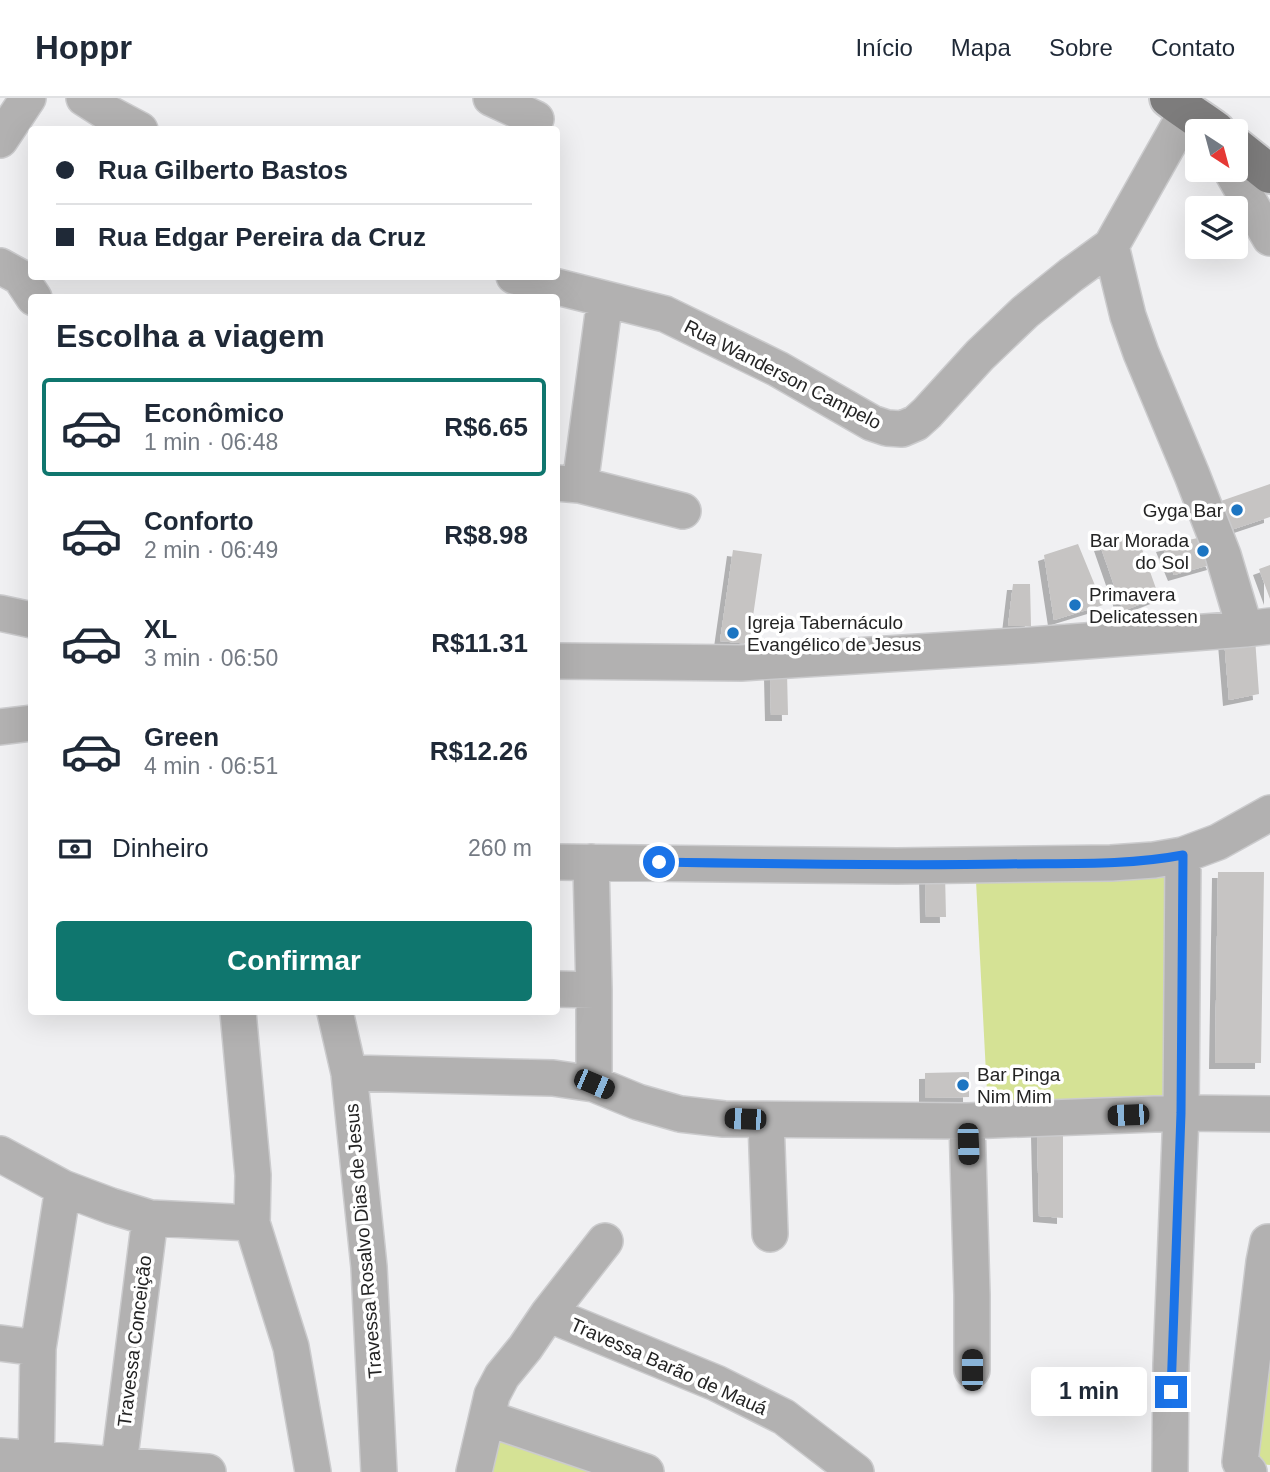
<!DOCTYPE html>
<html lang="pt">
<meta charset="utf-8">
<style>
:root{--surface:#fff;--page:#f2f2f3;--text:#1f2937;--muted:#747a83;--line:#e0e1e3;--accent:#0f766e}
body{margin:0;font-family:Helvetica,sans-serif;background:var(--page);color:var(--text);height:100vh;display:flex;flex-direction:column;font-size:26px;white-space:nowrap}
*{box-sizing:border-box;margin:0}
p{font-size:23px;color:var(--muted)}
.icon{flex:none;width:38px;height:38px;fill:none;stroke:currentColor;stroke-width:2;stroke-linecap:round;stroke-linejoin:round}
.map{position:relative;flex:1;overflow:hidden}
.side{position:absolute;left:28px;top:196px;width:532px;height:721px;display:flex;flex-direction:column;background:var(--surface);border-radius:7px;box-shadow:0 7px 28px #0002}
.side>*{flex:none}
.hud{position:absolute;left:28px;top:28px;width:532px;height:154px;border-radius:7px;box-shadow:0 7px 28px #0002;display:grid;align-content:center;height:154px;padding:0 28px;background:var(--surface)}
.needle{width:46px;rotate:144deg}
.buttons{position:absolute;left:1185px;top:21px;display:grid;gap:14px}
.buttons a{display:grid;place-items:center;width:63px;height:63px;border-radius:7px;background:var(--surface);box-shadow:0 7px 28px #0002;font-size:35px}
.end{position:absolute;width:32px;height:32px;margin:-16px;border:9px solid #1a73e8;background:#fff;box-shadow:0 0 0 4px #fff}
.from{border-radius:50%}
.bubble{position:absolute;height:49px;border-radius:7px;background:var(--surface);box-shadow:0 7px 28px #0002;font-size:23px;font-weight:700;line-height:49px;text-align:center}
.car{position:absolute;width:21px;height:42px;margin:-21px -10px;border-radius:9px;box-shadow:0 0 5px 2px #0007;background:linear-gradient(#222 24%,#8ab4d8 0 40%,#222 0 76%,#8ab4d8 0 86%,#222 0)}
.hud b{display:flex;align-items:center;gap:24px;height:66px;font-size:26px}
.hud b+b{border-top:2px solid var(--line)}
.hud i{width:18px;height:18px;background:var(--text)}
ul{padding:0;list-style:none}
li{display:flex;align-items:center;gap:21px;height:98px;margin:0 14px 10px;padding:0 14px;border:4px solid transparent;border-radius:7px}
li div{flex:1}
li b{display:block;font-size:26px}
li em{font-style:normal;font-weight:700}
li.active{border-color:var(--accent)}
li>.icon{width:63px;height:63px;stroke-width:1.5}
h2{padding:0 28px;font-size:32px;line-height:84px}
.pay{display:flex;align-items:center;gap:18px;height:77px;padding:0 28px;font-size:26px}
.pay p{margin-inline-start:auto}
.cta{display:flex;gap:14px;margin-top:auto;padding:14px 28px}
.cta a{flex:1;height:80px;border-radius:7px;background:var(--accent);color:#fff;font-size:28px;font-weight:700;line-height:80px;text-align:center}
header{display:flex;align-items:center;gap:42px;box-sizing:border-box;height:98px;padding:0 35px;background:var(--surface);border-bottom:2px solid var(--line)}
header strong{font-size:33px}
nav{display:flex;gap:38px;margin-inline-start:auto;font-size:24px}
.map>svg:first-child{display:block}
.green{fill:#d5e295}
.building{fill:#c6c4c3;filter:url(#shadow)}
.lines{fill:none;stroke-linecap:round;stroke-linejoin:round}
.minor-casing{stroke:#cbcbcd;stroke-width:38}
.major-casing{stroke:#cbcbcd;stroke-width:42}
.minor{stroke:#b2b1b1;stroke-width:35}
.major{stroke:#7d7c7c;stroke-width:38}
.route{stroke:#1a73e8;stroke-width:9}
.poi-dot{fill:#1c75c2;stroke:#fff;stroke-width:2.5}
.labels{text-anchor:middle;stroke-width:7;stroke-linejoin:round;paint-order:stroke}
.street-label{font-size:19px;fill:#242424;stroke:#fff}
.poi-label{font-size:19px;fill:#242424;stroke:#fff;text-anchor:start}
</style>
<header>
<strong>Hoppr</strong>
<nav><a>Início</a><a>Mapa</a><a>Sobre</a><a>Contato</a></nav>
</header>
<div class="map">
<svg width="1270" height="1374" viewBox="0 0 1270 1374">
<defs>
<filter id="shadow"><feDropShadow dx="-6" dy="6" stdDeviation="0" flood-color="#0004"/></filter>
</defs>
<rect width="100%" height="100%" fill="#f0f0f2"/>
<path class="green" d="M 1164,780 L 1167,1008 L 988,1014 L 976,783 Z
M 1270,1144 L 1270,1367 L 1240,1364 Z
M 502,1337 L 623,1374 L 489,1374 Z"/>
<path class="building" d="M 1270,386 L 1270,419 L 1231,432 L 1221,403 Z
M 1136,434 L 1159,499 L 1123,513 L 1100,447 Z
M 1202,439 L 1213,466 L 1174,477 L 1162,448 Z
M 1078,446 L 1103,507 L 1054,522 L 1044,457 Z
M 733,452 L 762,456 L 749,546 L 720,543 Z
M 1270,467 L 1270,501 L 1259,471 Z
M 1013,486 L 1030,486 L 1031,528 L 1008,528 Z
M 1255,540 L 1259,596 L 1229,602 L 1224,541 Z
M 770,574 L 787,574 L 788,617 L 771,617 Z
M 1218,774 L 1264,774 L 1261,965 L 1215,965 Z
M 945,775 L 946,819 L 926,819 L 925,776 Z
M 969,974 L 969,999 L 925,1000 L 925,975 Z
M 1063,1031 L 1063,1120 L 1039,1118 L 1037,1032 Z"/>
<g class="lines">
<defs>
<path id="minor" d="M 84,0 L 106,14 L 140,32
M 491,0 L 536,21
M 0,42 L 28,0
M 1231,72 L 1270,140
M 1111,148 L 1128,218 L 1141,255 L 1192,377 L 1223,457 L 1245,531
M 0,168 L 20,179 L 34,200
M 514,178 L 665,216 L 778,271 L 872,325 L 887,330 L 902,331 L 916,325 L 927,315 L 980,257 L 1025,214 L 1071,177 L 1111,148 L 1186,15
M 556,385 L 580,387 L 683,413
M 580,387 L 605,201
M 0,515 L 32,522
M 556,563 L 741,565 L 1032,547 L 1245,531 L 1270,528
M 0,629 L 32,625
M 556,764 L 897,768 L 1111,765 L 1154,762 L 1183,757 L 1218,744 L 1270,715
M 591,764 L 594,892 L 594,986
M 556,891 L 594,892
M 238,914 L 253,1077 L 252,1125 L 291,1249 L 313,1374
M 335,914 L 349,975 L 369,1169 L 379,1374
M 349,975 L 553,980 L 594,986 L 638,1004 L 680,1016 L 724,1021 L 967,1023 L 1181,1015 L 1270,1016
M 766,1022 L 770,1136
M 967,1023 L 972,1197 L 972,1272
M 0,1056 L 63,1090 L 111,1108 L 150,1120 L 252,1125
M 548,1216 L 716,1285 L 784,1319 L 856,1374
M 0,1245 L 38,1250
M 487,1320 L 646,1374
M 0,1358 L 208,1374
M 119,1366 L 150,1120
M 36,1374 L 38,1250 L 63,1090
M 474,1374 L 492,1297 L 502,1278 L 525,1250 L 548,1216 L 605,1143
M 1170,1374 L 1171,1267 L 1181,1015 L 1183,757
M 1249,1374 L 1240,1364 L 1264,1164 L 1268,1144 L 1270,1144"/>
<path id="major" d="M 1169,0 C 1184,12 1200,21 1216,33
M 1236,49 L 1270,76"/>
</defs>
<use href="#minor" class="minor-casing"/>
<use href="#major" class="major-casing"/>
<use href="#minor" class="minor"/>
<use href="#major" class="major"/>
</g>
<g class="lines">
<path class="route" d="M 659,764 C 775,766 891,768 1007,766 C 1065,765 1125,768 1183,757 L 1181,1015 L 1171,1294"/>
</g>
<g class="poi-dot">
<circle cx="1237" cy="412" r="7"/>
<circle cx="1203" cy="453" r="7"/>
<circle cx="1075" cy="507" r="7"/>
<circle cx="733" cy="535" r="7"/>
<circle cx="963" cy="987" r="7"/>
</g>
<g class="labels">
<g class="street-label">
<text transform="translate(783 276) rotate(27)" y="7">Rua Wanderson Campelo</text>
<text transform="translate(363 1143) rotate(-95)" y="7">Travessa Rosalvo Dias de Jesus</text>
<text transform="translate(134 1243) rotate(-83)" y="7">Travessa Conceição</text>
<text transform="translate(669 1268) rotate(24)" y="7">Travessa Barão de Mauá</text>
</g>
<g class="poi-label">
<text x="1223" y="419" text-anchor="end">Gyga Bar</text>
<text x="1189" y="449" text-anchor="end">Bar Morada<tspan x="1189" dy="22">do Sol</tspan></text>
<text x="1089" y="503">Primavera<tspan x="1089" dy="22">Delicatessen</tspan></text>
<text x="747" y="531">Igreja Tabernáculo<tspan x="747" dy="22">Evangélico de Jesus</tspan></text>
<text x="977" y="983">Bar Pinga<tspan x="977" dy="22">Nim Mim</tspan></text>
</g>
</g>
</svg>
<div class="buttons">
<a><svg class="needle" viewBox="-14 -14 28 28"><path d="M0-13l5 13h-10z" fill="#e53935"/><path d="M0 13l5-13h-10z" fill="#747a83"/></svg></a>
<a><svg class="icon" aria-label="layers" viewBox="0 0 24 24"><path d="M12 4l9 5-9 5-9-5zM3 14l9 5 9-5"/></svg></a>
</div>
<i class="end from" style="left:659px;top:764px"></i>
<i class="end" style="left:1171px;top:1294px"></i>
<div class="bubble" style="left:1031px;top:1269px;width:116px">1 min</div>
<i class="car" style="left:594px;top:986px;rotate:113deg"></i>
<i class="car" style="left:1128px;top:1017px;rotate:268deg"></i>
<i class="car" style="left:745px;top:1021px;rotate:272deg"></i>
<i class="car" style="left:968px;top:1046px;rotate:178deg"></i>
<i class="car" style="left:972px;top:1272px;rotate:0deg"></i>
<div class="hud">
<b><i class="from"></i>Rua Gilberto Bastos</b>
<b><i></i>Rua Edgar Pereira da Cruz</b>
</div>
<section class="side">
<h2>Escolha a viagem</h2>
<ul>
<li class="active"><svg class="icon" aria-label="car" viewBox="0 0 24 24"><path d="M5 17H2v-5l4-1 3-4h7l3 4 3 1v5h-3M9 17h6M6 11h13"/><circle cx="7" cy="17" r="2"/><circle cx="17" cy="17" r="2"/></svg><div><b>Econômico</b><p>1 min · 06:48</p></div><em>R$6.65</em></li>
<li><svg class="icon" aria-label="car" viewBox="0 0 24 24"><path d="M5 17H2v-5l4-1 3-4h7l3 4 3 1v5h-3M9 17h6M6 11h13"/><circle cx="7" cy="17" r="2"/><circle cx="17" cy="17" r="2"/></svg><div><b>Conforto</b><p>2 min · 06:49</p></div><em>R$8.98</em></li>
<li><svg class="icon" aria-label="car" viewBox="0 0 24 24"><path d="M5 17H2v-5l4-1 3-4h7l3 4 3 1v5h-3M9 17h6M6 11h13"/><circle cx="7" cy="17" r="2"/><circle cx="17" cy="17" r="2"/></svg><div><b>XL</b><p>3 min · 06:50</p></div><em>R$11.31</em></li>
<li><svg class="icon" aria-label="car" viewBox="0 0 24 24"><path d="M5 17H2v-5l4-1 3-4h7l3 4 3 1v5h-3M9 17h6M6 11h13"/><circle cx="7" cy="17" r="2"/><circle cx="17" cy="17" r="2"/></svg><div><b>Green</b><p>4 min · 06:51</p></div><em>R$12.26</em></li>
</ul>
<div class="pay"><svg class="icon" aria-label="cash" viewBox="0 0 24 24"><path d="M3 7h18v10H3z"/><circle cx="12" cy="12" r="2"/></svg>Dinheiro<p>260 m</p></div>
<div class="cta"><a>Confirmar</a></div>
</section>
</div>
